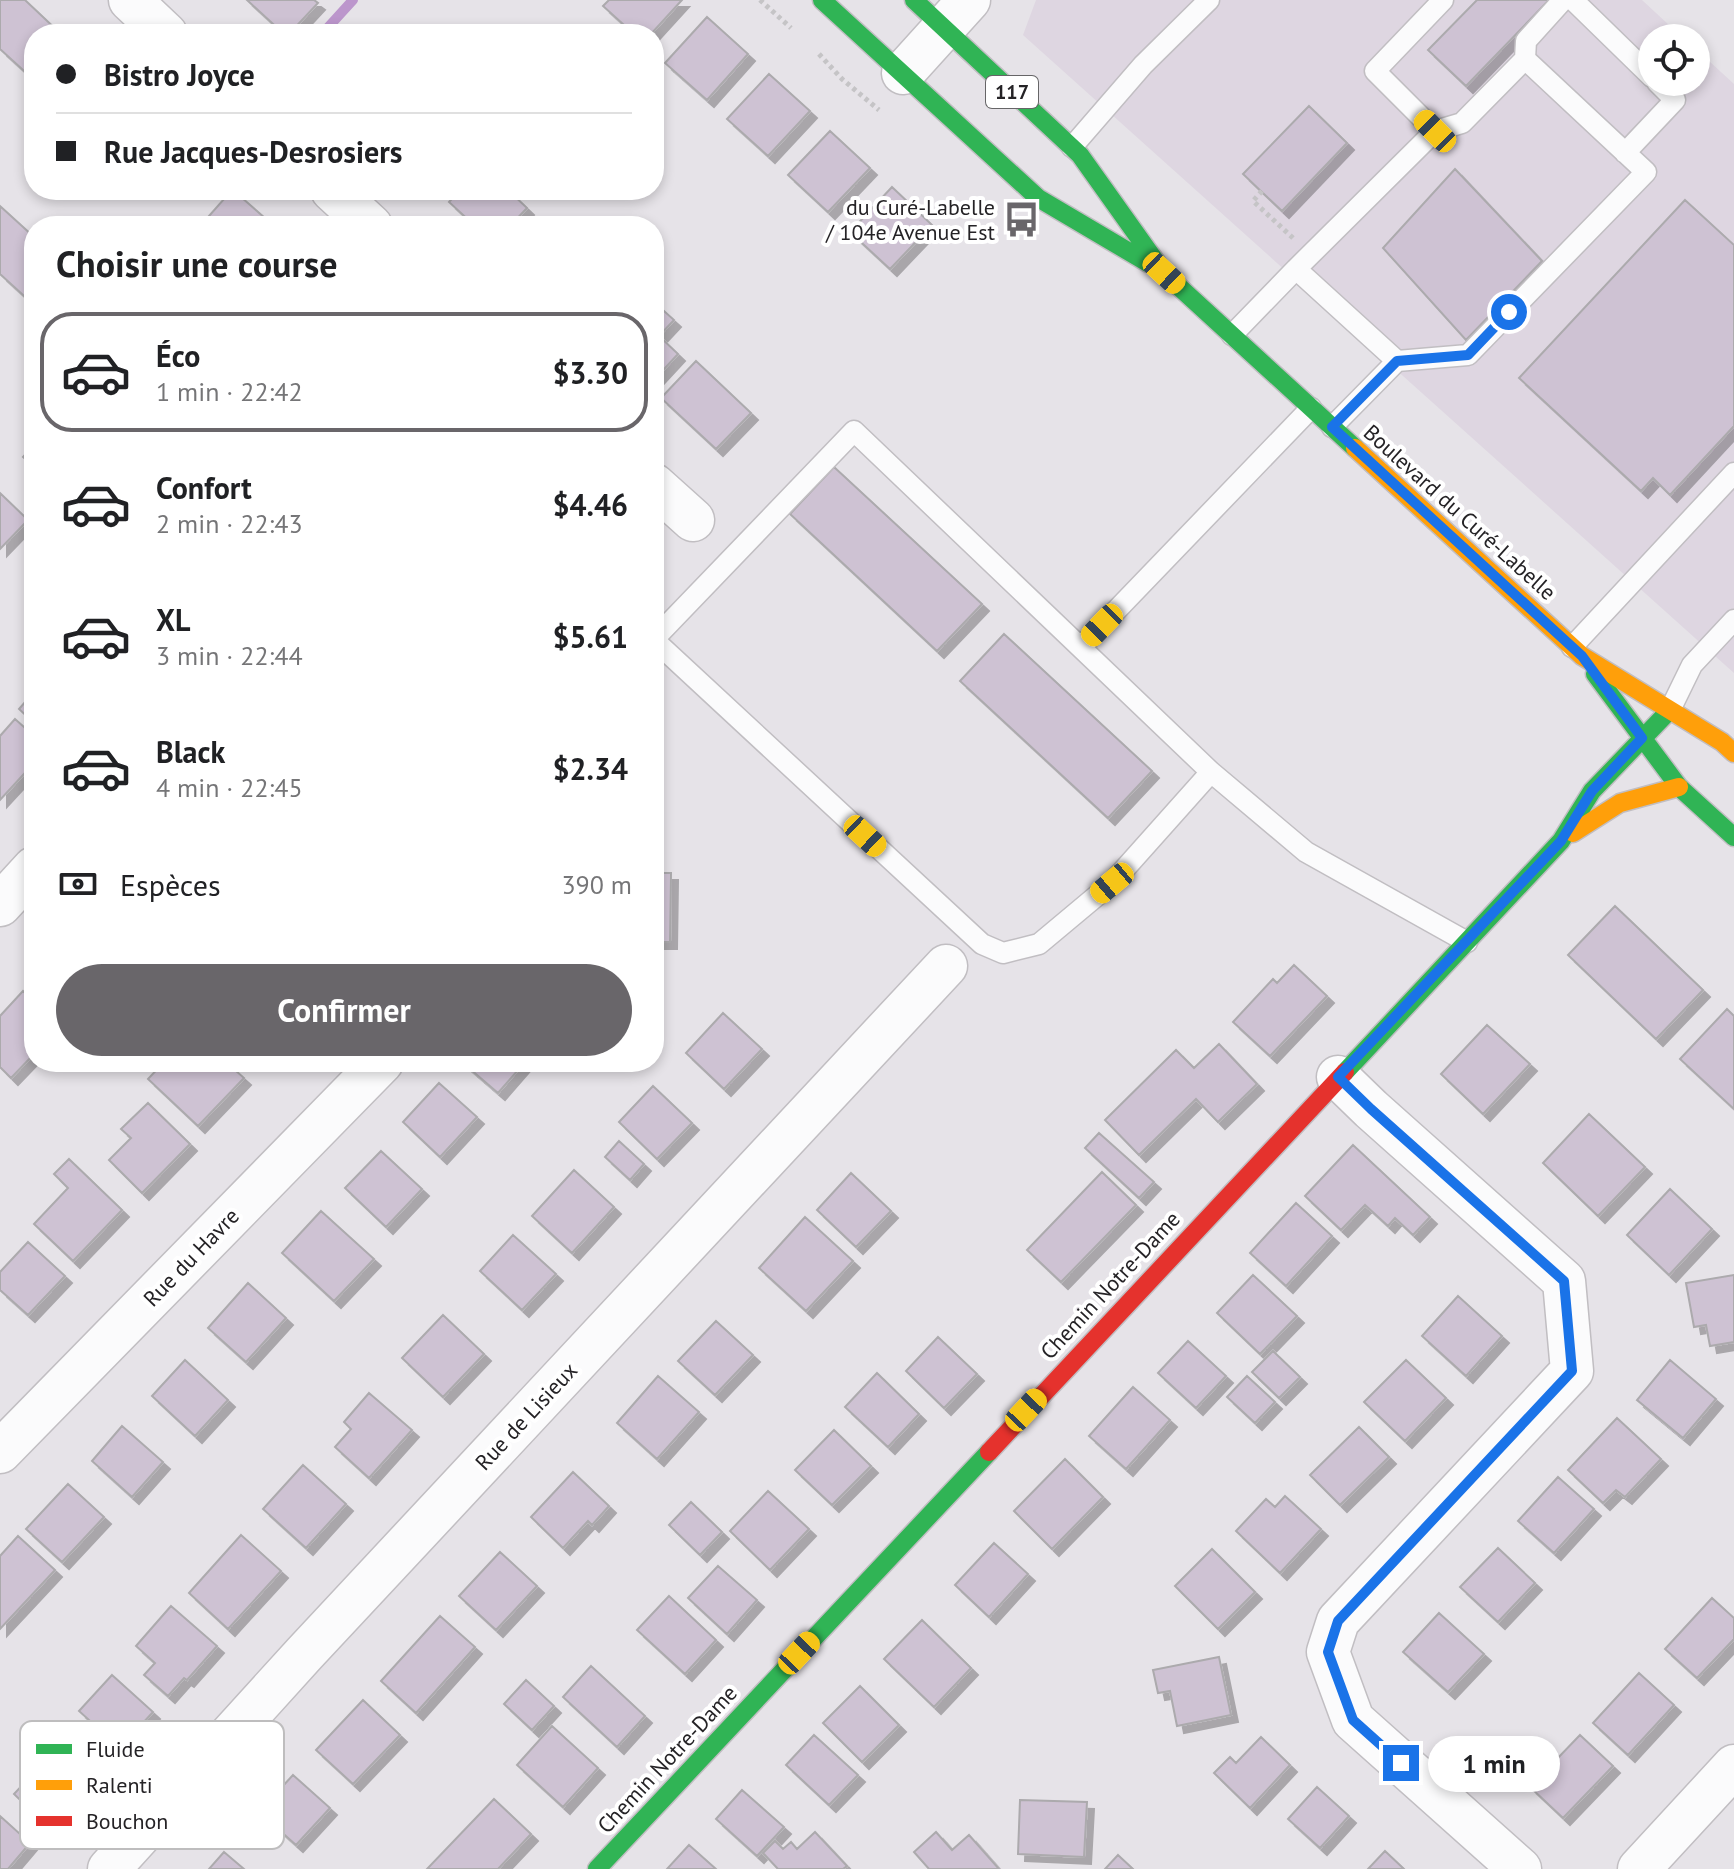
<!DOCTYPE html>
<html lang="fr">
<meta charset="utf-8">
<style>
:root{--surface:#fff;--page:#f2f2f2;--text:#202124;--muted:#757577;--line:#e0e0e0;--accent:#69666a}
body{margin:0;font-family:"PT Sans",sans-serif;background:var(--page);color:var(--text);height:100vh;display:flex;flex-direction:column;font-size:30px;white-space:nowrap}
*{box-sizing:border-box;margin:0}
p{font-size:26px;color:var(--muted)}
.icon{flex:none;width:44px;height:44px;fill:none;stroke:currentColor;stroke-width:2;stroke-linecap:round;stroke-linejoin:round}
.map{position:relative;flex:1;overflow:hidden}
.drawer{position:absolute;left:24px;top:216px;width:640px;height:856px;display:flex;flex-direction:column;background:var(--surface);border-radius:32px;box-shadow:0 4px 12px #0003}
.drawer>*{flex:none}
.top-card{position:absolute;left:24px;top:24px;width:640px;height:176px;border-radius:32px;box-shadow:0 4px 12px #0003;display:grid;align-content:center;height:176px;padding:0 32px;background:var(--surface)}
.controls{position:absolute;left:1638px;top:24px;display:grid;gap:16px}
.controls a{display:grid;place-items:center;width:72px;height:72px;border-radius:50%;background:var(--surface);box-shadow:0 4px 12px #0003;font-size:40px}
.end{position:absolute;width:36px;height:36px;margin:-18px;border:10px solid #1a73e8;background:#fff;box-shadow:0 0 0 4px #fff}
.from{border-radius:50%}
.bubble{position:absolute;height:56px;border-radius:28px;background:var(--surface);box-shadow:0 4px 12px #0003;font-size:26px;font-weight:800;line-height:56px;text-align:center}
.car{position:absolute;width:24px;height:48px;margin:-24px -12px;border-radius:10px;box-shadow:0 0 6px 2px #0007;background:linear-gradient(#f5c518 24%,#345 0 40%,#f5c518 0 76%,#345 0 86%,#f5c518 0)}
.top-card b{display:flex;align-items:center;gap:28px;height:76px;font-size:30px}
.top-card b+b{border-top:2px solid var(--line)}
.top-card i{width:20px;height:20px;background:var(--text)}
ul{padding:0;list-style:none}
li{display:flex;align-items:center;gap:24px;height:120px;margin:0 16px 12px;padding:0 16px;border:4px solid transparent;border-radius:32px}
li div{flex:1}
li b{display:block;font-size:30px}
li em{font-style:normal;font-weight:800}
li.selected{border-color:var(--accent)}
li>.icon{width:72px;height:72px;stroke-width:1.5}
h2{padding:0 32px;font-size:36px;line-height:96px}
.pay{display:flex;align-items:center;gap:20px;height:88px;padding:0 32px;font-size:30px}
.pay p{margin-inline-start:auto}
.action{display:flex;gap:16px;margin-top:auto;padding:16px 32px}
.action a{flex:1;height:92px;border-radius:48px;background:var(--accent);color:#fff;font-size:32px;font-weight:800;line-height:92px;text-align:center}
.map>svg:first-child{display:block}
.built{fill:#ded6e1}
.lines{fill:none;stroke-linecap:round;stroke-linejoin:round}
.stream{stroke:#bc96cc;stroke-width:10}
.building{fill:#cec2d3;stroke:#acaaad;stroke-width:2;filter:url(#shadow)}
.lane-casing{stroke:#c1bec2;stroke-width:23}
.street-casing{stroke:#c1bec2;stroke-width:45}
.fast-casing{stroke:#c1bec2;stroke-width:21}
.slow-casing{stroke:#c1bec2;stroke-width:21}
.jam-casing{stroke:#c1bec2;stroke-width:21}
.path{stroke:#c5c4c6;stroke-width:5;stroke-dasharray:4 4;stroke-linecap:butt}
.lane{stroke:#fbfbfc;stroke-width:20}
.street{stroke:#fbfbfc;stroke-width:42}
.fast{stroke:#30b455;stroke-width:18}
.slow{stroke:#ff9f0a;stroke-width:18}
.jam{stroke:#e5322d;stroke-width:18}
.route{stroke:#1a73e8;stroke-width:10}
.labels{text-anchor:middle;stroke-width:8;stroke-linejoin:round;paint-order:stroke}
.shield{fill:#fff;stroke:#666567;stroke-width:2}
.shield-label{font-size:20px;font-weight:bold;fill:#252326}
.poi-label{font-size:22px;fill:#252326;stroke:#fff;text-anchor:end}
.street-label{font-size:22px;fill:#252326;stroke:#fff}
.key{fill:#fff;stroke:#bebdbe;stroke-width:2}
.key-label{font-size:22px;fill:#252326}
</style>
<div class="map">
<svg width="1734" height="1869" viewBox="0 0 1734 1869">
<defs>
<filter id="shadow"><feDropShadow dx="7" dy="7" stdDeviation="0" flood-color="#0004"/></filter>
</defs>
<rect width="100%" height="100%" fill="#e6e3e8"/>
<path class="built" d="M 1036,0 L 1642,0 L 1683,38 L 1652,38 L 1652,82 L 1696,82 L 1696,49 L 1734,84 L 1734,673 L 1023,35 Z"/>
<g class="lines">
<path class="stream" d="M 322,34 L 353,0"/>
</g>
<path class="building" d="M 0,0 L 25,0 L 61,34 L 34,34 L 34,80 L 0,49 Z
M 247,0 L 314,0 L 318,3 L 289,34 L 284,34 Z
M 609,0 L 682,0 L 651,34 L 634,34 L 603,6 Z
M 1477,0 L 1549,0 L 1466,86 L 1428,50 Z
M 707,17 L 748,54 L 707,100 L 665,63 Z
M 769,74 L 810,111 L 768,156 L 727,119 Z
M 1309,106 L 1347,143 L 1282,211 L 1243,174 Z
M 830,131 L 870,168 L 828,212 L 788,175 Z
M 1455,169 L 1542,261 L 1466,340 L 1383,248 Z
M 892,187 L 932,225 L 890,269 L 850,232 Z
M 232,190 L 233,190 L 274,226 L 202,226 L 201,225 Z
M 460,190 L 508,190 L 527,208 L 510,226 L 475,226 L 449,202 Z
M 1685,200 L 1734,245 L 1734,426 L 1670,495 L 1653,478 L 1641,491 L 1519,378 Z
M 0,206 L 34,237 L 34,305 L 0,274 Z
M 654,302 L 674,320 L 659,336 L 678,354 L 654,380 Z
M 696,361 L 751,413 L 716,449 L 661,398 Z
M 34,445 L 34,467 L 23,457 Z
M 834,467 L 982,604 L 937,651 L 790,514 Z
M 0,493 L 28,520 L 0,549 Z
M 1004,634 L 1152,771 L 1108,818 L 960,681 Z
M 34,692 L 34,723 L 19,709 Z
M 15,719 L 34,736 L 34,763 L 0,800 L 0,736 Z
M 654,873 L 671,873 L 670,942 L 654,942 Z
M 1615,906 L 1703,990 L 1656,1039 L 1568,955 Z
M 1294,965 L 1327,996 L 1270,1056 L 1233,1022 L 1273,979 L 1277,983 Z
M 23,991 L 34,1002 L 34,1054 L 11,1078 L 0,1067 L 0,1016 Z
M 1727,1009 L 1734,1016 L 1734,1109 L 1680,1059 Z
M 723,1013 L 762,1049 L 724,1089 L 686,1053 Z
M 1487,1025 L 1530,1064 L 1483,1114 L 1441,1074 Z
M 1219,1044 L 1257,1084 L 1218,1122 L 1196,1099 L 1139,1155 L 1105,1120 L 1176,1050 L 1194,1068 Z
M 164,1062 L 172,1062 L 178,1068 L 183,1062 L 226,1062 L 244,1078 L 198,1126 L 148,1079 Z
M 462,1062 L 525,1062 L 498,1093 Z
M 439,1083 L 477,1117 L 440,1157 L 403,1122 Z
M 653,1086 L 692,1123 L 657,1159 L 619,1122 Z
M 148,1103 L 190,1144 L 142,1193 L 109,1160 L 131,1138 L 121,1129 Z
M 1589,1114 L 1645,1167 L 1598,1216 L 1543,1163 Z
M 1099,1133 L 1154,1182 L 1139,1198 L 1085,1148 Z
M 619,1141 L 644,1164 L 630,1180 L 605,1157 Z
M 1353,1145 L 1430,1217 L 1413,1235 L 1395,1218 L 1388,1226 L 1365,1205 L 1341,1230 L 1305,1196 Z
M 381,1151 L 422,1189 L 386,1227 L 345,1188 Z
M 69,1159 L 122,1210 L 73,1261 L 34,1224 L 68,1188 L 54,1174 Z
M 574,1170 L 614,1207 L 572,1253 L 532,1216 Z
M 1102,1172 L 1136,1205 L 1061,1282 L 1027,1250 Z
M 851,1173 L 891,1211 L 856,1247 L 817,1210 Z
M 1670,1189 L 1712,1229 L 1669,1275 L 1627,1235 Z
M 1296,1203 L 1332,1236 L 1286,1286 L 1250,1253 Z
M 321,1211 L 374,1259 L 334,1301 L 282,1253 Z
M 805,1217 L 853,1261 L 806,1311 L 759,1268 Z
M 513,1235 L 556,1274 L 522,1310 L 480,1271 Z
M 28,1242 L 65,1276 L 28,1315 L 0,1290 L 0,1272 Z
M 1253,1275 L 1297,1316 L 1260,1354 L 1217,1313 Z
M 1734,1275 L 1734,1342 L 1710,1346 L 1706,1325 L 1694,1327 L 1686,1283 Z
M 248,1283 L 286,1318 L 246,1362 L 208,1328 Z
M 1458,1296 L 1502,1336 L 1466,1376 L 1422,1336 Z
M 443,1315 L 484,1354 L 443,1397 L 402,1358 Z
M 716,1321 L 753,1355 L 715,1395 L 678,1361 Z
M 938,1337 L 977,1374 L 944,1408 L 906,1371 Z
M 1188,1341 L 1226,1376 L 1196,1408 L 1158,1373 Z
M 1273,1351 L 1300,1377 L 1279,1398 L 1252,1372 Z
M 185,1360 L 228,1400 L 195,1436 L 152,1396 Z
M 1406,1360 L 1446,1398 L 1405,1441 L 1364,1402 Z
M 1670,1360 L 1716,1399 L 1683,1438 L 1637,1400 Z
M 877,1373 L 919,1414 L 888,1447 L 845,1407 Z
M 658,1376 L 699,1412 L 657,1459 L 617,1423 Z
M 1247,1376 L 1275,1402 L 1255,1423 L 1227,1397 Z
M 1133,1387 L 1170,1420 L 1126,1469 L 1089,1436 Z
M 369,1393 L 412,1430 L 369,1478 L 335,1447 L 351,1429 L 344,1422 Z
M 1617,1418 L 1661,1459 L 1625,1497 L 1616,1490 L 1603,1503 L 1568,1470 Z
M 122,1426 L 163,1462 L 132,1497 L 92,1461 Z
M 1359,1427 L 1389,1457 L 1340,1505 L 1310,1475 Z
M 834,1430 L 871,1466 L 832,1505 L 795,1470 Z
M 1065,1459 L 1103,1497 L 1052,1549 L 1014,1511 Z
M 303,1465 L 346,1504 L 306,1548 L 263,1509 Z
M 573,1472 L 609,1506 L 592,1525 L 588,1521 L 563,1548 L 531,1517 Z
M 1558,1477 L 1594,1509 L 1554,1553 L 1518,1521 Z
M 68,1484 L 104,1517 L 62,1562 L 26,1529 Z
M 768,1491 L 809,1529 L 770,1570 L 730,1531 Z
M 1285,1496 L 1321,1529 L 1280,1573 L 1236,1531 L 1266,1499 L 1275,1507 Z
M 691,1502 L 722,1532 L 700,1555 L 669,1525 Z
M 241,1535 L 281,1571 L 228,1629 L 189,1593 Z
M 18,1536 L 55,1570 L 0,1629 L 0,1556 Z
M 994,1543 L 1028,1574 L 989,1617 L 955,1585 Z
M 1498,1548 L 1535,1583 L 1498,1622 L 1460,1587 Z
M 1212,1549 L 1255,1592 L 1218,1629 L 1175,1586 Z
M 500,1552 L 537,1586 L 496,1630 L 459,1596 Z
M 718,1566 L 757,1600 L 727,1634 L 688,1598 Z
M 669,1596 L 716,1640 L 685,1674 L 637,1630 Z
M 1712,1598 L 1734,1618 L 1734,1639 L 1697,1678 L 1665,1649 Z
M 171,1606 L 217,1646 L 187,1680 L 184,1678 L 168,1696 L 144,1675 L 155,1663 L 136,1646 Z
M 1439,1613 L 1484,1654 L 1448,1692 L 1403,1652 Z
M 440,1616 L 475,1647 L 416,1713 L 381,1681 Z
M 922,1620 L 971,1668 L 934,1707 L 884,1659 Z
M 1219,1657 L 1231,1715 L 1177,1726 L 1170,1691 L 1158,1693 L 1153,1670 Z
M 591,1666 L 645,1716 L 617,1747 L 563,1697 Z
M 1639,1673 L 1674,1705 L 1628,1755 L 1593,1723 Z
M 112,1675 L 153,1712 L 120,1748 L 79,1711 Z
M 526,1680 L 554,1706 L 532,1730 L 504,1704 Z
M 860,1686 L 899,1725 L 862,1762 L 823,1723 Z
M 363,1700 L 400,1735 L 353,1784 L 316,1750 Z
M 552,1726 L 598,1768 L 563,1807 L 517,1765 Z
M 814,1735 L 858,1775 L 829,1805 L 786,1765 Z
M 1580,1735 L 1613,1766 L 1563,1818 L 1530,1787 Z
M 1261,1737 L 1290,1765 L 1250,1808 L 1214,1773 L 1230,1757 L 1236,1763 Z
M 59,1746 L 93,1778 L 47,1826 L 14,1794 Z
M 293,1775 L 330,1808 L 296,1845 L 259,1812 Z
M 1317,1787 L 1349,1816 L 1320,1848 L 1288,1819 Z
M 742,1790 L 784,1827 L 757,1856 L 716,1819 Z
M 494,1799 L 531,1834 L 498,1869 L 427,1869 Z
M 1020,1800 L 1087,1802 L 1084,1857 L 1018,1854 Z
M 0,1816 L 30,1843 L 8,1869 L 0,1869 Z
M 815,1832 L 847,1866 L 843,1869 L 778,1869 L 763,1853 L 775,1841 L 783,1849 L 791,1842 L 797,1849 Z
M 936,1832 L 952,1850 L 969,1835 L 999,1869 L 929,1869 L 914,1852 Z
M 689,1845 L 716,1869 L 667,1869 Z
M 1385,1851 L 1404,1869 L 1368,1869 Z
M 224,1852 L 244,1869 L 209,1869 Z
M 1118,1855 L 1133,1869 L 1105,1869 Z"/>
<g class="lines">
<defs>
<path id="lane" d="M 1573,0 L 1652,77
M 1525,59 L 1526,41 L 1563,0
M 1435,131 L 1375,71 L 1443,0
M 1072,147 L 1143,65 L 1209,0
M 1625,153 L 1675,100 L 1657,82
M 1296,269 L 1435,131 L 1462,123 L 1525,59 L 1646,172 L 1468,355 L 1397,361
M 1232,335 L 1296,269 L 1397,361 L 1332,427
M 654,639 L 854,431 L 1211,772 L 1306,852 L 1467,942
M 654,640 L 982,944 L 1003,953 L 1039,944 L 1112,883 L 1211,772
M 1081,647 L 1311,408
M 1572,647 L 1734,473
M 1670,710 L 1692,665 L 1734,620"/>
<path id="street" d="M 130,0 L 166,34
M 903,73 L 969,0
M 332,190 L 371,226
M 654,485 L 693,520
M 0,905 L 34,868
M 1338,1077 L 1371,1109 L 1564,1281 L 1572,1371 L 1338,1621 L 1328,1652 L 1353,1720 L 1520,1869
M 0,1452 L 382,1062
M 109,1869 L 304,1654 L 946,966
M 1639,1869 L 1734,1766"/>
<path id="fast" d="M 822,0 L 1038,198 L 1148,263
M 914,0 L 1080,155 L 1164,273 L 1355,448
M 1595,674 L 1679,787 L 1734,837
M 1345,1072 L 1561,841 L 1592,791 L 1668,712
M 597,1869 L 989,1452"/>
<path id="slow" d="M 1355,448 L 1582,656 L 1722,742 L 1734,753
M 1573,833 L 1620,803 L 1679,787"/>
<path id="jam" d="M 989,1452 L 1345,1072"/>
</defs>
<use href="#lane" class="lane-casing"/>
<use href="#street" class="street-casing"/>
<use href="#fast" class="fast-casing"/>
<use href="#slow" class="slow-casing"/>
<use href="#jam" class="jam-casing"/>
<path class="path" d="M 760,0 L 791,28
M 819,54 L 842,79 L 879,110
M 1262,191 L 1253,201 L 1293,238"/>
<use href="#lane" class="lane"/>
<use href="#street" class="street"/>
<use href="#fast" class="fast"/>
<use href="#slow" class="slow"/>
<use href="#jam" class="jam"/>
</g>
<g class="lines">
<path class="route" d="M 1401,1763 L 1353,1720 L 1328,1652 L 1338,1621 L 1572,1371 L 1564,1281 L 1371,1109 L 1338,1077 L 1561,841 L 1592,791 L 1642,738 L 1582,656 L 1332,427 L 1397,361 L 1468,355 L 1509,312"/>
</g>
<defs>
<symbol id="bus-bare" viewBox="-9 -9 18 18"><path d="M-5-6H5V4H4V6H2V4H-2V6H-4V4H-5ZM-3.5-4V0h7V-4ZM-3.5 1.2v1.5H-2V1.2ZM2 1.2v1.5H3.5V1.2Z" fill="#69666a" stroke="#fff" stroke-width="2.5" paint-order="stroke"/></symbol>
</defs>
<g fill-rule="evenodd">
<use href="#bus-bare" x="996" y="194" width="51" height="51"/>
</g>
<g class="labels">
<rect class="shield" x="986" y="76" width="52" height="32" rx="6"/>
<g class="shield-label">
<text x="1012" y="99">117</text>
</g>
<g class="poi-label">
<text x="995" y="215">du Curé-Labelle<tspan x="995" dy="25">/ 104e Avenue Est</tspan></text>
</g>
<g class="street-label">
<text transform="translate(1460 512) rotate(42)" y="8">Boulevard du Curé-Labelle</text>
<text transform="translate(191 1257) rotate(-46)" y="8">Rue du Havre</text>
<text transform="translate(1110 1285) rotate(-47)" y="8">Chemin Notre-Dame</text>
<text transform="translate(526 1416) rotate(-47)" y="8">Rue de Lisieux</text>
<text transform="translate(667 1759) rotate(-47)" y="8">Chemin Notre-Dame</text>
</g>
</g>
<rect x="20" y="1721" width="264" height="128" rx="12" class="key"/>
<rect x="36" y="1744" width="36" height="10" fill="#30b455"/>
<rect x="36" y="1780" width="36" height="10" fill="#ff9f0a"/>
<rect x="36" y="1816" width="36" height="10" fill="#e5322d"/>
<g class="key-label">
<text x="86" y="1757">Fluide</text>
<text x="86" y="1793">Ralenti</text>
<text x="86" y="1829">Bouchon</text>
</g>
</svg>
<div class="controls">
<a><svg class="icon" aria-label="locate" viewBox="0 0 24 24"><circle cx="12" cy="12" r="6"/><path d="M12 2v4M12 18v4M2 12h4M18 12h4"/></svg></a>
</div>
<i class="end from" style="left:1509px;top:312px"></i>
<i class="end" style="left:1401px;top:1763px"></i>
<div class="bubble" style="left:1428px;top:1736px;width:132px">1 min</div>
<i class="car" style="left:1435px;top:131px;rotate:315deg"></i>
<i class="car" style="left:1164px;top:273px;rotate:133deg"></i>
<i class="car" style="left:1102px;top:625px;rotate:224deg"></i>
<i class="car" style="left:865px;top:836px;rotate:133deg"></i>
<i class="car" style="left:1112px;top:883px;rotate:230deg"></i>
<i class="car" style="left:1026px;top:1410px;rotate:43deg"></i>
<i class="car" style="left:799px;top:1653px;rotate:43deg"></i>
<div class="top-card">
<b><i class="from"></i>Bistro Joyce</b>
<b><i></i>Rue Jacques-Desrosiers</b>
</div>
<section class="drawer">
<h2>Choisir une course</h2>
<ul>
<li class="selected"><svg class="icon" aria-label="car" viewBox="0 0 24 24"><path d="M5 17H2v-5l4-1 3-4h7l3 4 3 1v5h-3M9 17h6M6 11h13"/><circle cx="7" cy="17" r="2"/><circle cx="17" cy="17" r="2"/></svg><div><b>Éco</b><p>1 min · 22:42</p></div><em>$3.30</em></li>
<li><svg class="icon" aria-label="car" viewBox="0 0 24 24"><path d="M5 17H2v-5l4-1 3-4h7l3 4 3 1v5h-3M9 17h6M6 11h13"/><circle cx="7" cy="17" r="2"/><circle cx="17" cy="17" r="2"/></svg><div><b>Confort</b><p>2 min · 22:43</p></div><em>$4.46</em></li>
<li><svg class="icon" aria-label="car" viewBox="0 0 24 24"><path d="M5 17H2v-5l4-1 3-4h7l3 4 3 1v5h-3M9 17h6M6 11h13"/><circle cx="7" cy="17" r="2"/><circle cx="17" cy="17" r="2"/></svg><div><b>XL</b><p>3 min · 22:44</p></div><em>$5.61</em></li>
<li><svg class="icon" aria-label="car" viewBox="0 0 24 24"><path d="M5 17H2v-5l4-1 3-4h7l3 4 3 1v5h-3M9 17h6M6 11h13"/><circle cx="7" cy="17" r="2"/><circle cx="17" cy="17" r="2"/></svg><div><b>Black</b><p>4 min · 22:45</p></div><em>$2.34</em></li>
</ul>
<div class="pay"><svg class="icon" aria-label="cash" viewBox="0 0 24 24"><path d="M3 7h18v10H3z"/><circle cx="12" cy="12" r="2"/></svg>Espèces<p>390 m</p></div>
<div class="action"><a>Confirmer</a></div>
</section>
</div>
